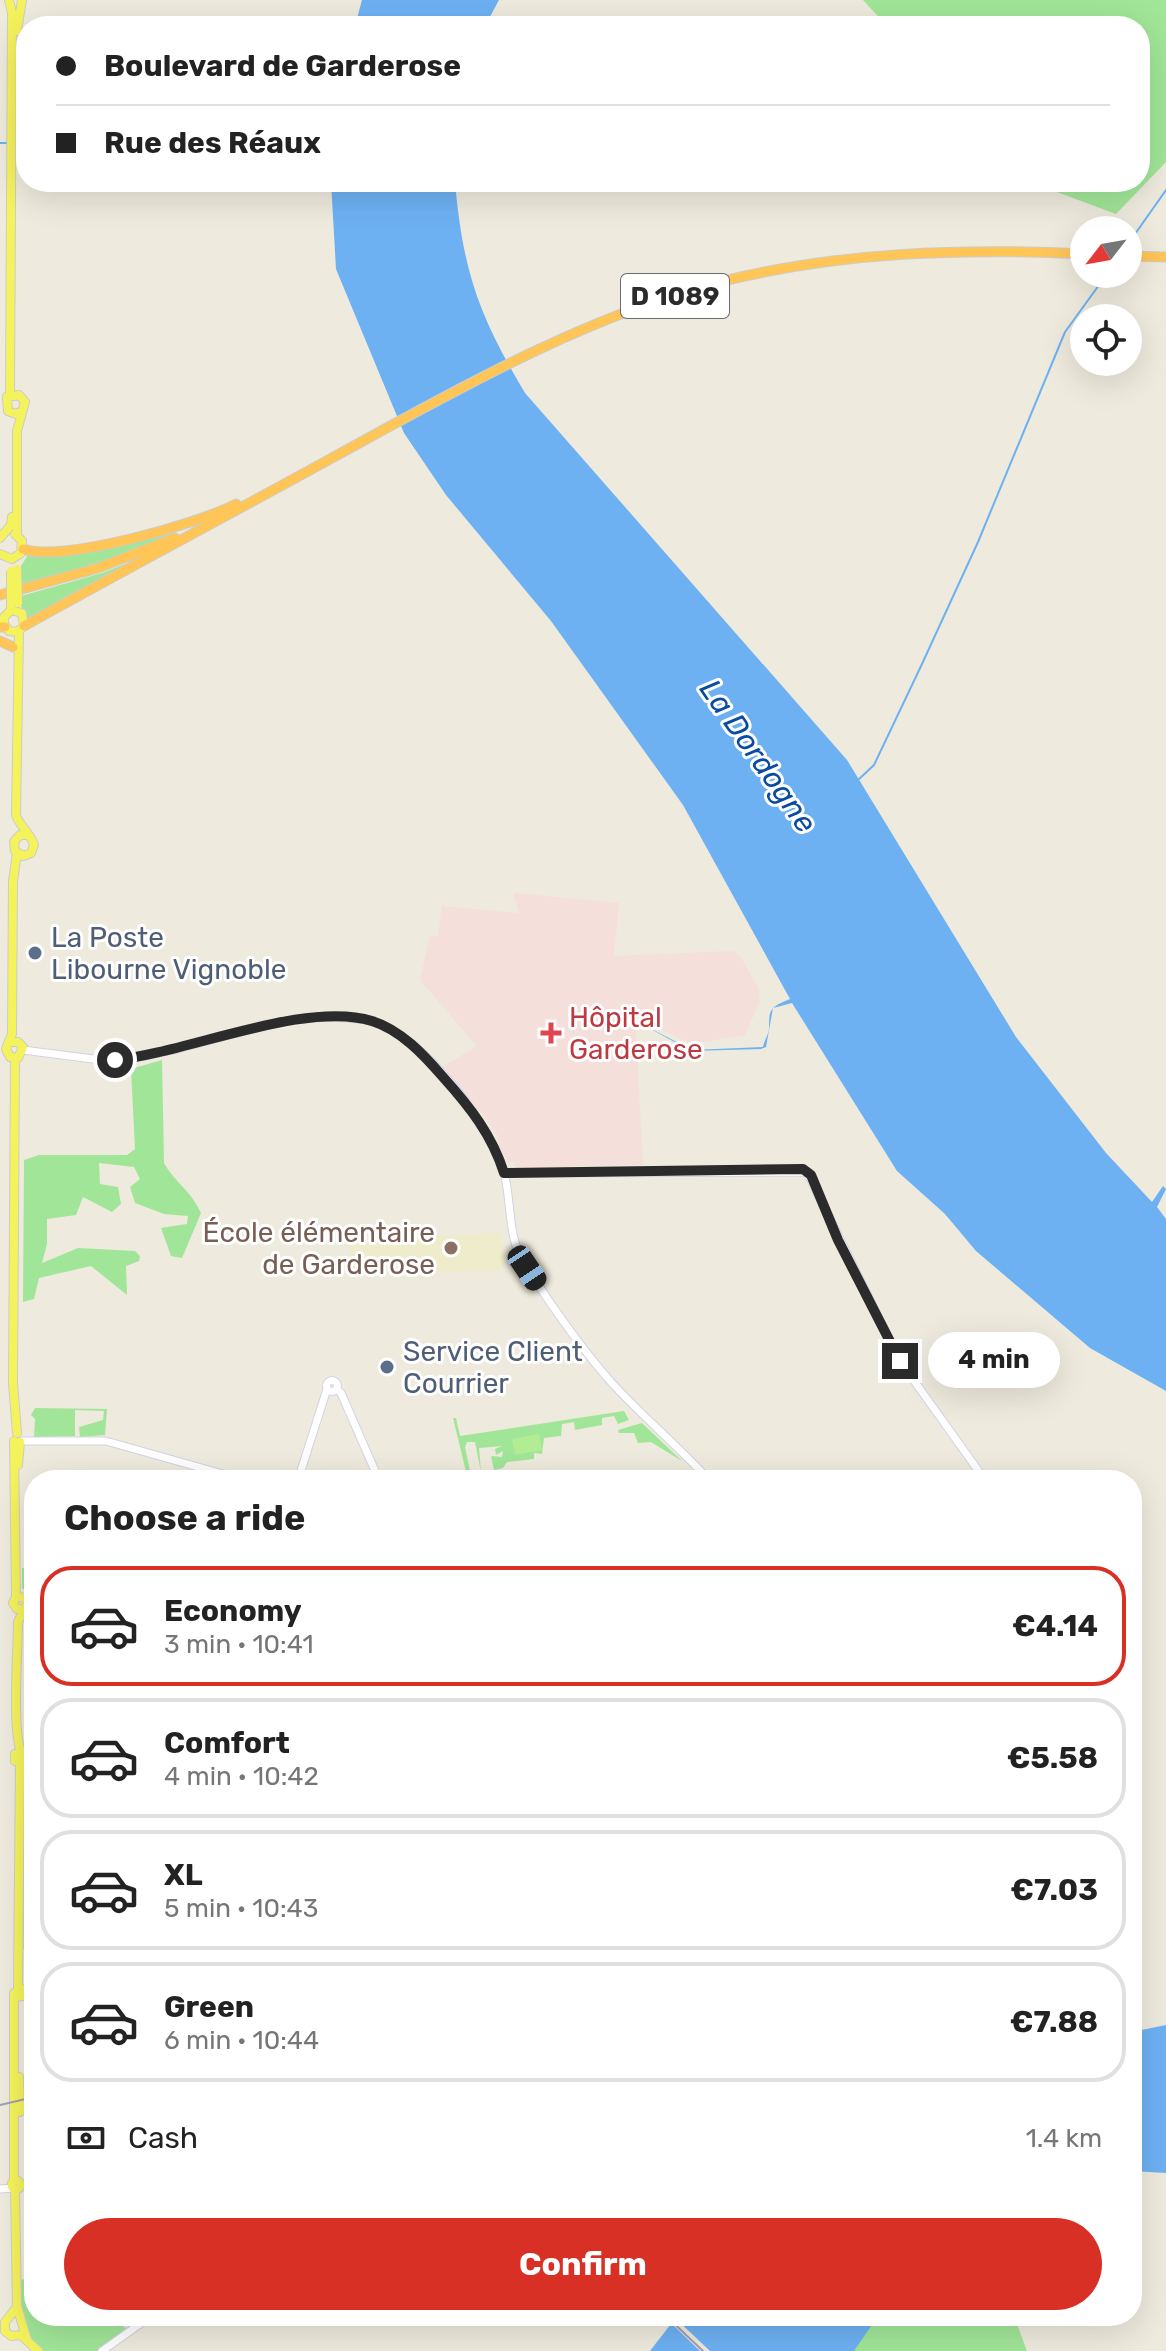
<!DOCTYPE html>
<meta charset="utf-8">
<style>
:root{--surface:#fff;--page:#f2f2f2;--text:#222;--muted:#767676;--line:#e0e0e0;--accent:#d93025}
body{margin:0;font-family:Rubik,sans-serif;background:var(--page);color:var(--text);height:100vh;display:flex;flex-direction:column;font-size:30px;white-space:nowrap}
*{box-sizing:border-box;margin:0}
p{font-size:26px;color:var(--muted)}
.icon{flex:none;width:44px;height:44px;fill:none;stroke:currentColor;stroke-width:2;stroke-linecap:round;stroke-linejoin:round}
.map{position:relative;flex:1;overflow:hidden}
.sheet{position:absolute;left:24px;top:1470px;width:1118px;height:856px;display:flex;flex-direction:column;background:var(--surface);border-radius:32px;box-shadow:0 8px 32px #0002}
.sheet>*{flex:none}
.top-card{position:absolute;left:16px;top:16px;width:1134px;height:176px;border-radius:32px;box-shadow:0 8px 32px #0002;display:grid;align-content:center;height:176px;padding:0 40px;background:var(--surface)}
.needle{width:52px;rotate:239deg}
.fabs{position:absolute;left:1070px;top:216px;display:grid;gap:16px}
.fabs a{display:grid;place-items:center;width:72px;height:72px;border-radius:50%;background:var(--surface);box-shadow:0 8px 32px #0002;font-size:40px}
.end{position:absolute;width:36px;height:36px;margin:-18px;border:10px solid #2b2b2b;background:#fff;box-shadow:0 0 0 4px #fff}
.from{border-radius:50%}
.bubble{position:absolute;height:56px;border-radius:28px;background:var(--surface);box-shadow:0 8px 32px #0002;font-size:26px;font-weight:700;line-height:56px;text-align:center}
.car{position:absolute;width:24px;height:48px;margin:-24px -12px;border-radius:10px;box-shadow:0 0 6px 2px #0007;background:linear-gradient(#222 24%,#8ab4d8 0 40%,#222 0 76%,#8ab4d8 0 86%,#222 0)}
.top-card b{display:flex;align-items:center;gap:28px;height:76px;font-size:30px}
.top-card b+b{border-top:2px solid var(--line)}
.top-card i{width:20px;height:20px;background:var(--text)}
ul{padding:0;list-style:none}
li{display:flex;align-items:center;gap:24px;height:120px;margin:0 16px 12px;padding:0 24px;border:4px solid var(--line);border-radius:32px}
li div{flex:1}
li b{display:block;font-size:30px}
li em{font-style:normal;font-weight:700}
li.active{border-color:var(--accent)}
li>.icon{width:72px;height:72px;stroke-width:1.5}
h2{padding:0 40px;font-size:36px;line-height:96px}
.pay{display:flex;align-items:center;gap:20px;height:88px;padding:0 40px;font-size:30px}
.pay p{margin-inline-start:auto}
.action{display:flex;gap:16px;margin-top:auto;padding:16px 40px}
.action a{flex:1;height:92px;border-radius:48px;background:var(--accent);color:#fff;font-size:32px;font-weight:700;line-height:92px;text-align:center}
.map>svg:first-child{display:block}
.education{fill:#efeccc}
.medical{fill:#f4dfda}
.green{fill:#a1e698}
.pitch{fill:#b3ed93}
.water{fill:#6db1f3}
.pier{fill:#eeeadd}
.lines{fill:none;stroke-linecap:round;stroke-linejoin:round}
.stream{stroke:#6db1f3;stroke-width:2}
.secondary-casing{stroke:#d3d2e4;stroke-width:9}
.primary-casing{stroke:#ccc;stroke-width:10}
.highway-casing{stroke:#ccc;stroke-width:11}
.secondary{stroke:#fff;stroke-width:7}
.primary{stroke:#f5f35b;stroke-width:8}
.highway{stroke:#ffc557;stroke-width:9}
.rail{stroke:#a19fb6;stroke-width:2}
.primary-bridge-casing{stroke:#ccc;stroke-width:10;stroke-linecap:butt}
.primary-bridge{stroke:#f5f35b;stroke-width:8}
.route{stroke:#2b2b2b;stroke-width:10}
.service-dot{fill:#5c6f8a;stroke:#fff;stroke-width:3}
.health-dot{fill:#e0444e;stroke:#fff;stroke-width:3}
.education-dot{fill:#8d6e63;stroke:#fff;stroke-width:3}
.labels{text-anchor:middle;stroke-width:6;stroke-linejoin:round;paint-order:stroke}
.shield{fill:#fff;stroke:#6b6b6b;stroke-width:2}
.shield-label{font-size:26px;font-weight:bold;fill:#2b2b2b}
.service-label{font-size:28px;fill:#4e5e75;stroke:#fff;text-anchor:start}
.health-label{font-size:28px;fill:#be3a42;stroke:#fff;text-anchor:start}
.education-label{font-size:28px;fill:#785e54;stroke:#fff;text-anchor:end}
.water-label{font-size:30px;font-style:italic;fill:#094ba2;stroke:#fff}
</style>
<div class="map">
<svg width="1166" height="2351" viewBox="0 0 1166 2351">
<rect width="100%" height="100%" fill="#eeeadd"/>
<path class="education" d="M 500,1233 L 506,1259 L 499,1270 L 347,1275 L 351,1240 Z"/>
<path class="medical" d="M 513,893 L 619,903 L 614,956 L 733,951 L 740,956 L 758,987 L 760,1001 L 745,1035 L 691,1044 L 635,1016 L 643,1165 L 570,1166 L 570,1170 L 516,1169 L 515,1162 L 508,1163 L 497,1143 L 498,1136 L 486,1119 L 443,1067 L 477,1046 L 420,980 L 430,936 L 438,936 L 442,906 L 519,913 Z"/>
<path class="green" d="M 863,0 L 1166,0 L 1166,162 L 1116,214 L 1030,182 L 1140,182 L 1140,26 L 887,26 Z
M 190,526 L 113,558 L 22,586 L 21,566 L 29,553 L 43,556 Z
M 154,552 L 29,621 L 21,606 L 21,596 L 102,573 Z
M 162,1060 L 164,1163 C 176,1184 189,1188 201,1213 L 182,1258 L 171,1256 L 161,1228 L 187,1224 L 188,1216 L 164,1214 L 135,1203 L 130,1187 L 140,1179 L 134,1167 L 99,1163 L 100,1184 L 118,1187 L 121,1204 L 112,1212 L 83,1197 L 76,1215 L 47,1219 L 47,1244 L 42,1263 L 78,1248 L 135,1251 L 140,1256 L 139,1261 L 126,1266 L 127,1295 L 91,1266 L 39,1278 L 34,1299 L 23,1302 L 24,1160 L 39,1155 L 127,1155 L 135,1149 L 131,1069 Z
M 35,1408 L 107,1409 L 105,1435 L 80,1437 L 79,1427 L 103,1420 L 104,1411 L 75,1410 L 75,1436 L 34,1437 L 35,1419 L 31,1415 Z
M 624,1411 L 629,1420 L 618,1424 L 614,1416 L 602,1418 L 602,1425 L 575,1430 L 574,1422 L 562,1424 L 561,1436 L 544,1438 L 542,1454 L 534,1453 L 534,1459 L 507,1462 L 503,1468 L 494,1470 L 491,1456 L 502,1457 L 503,1451 L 496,1455 L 495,1449 L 502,1446 L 479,1448 L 481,1472 L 475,1442 L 467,1442 L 465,1447 L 472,1480 L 468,1480 L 453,1418 L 456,1418 L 460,1436 Z
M 642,1423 L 682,1461 L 651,1442 L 638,1443 L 634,1433 L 619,1433 L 618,1430 Z
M 22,1568 L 33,1569 L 34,1599 L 22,1588 Z
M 26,2278 L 34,2282 L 34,2316 L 106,2316 L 128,2329 L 97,2351 L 43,2351 C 20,2332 21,2310 20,2281 Z
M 870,2316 L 1014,2316 L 1027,2351 L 846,2351 Z"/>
<path class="pitch" d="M 539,1434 L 542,1450 L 515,1455 L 512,1439 Z
M 28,1761 L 34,1762 L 34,1949 L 23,1949 L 24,1764 Z"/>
<path class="water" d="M 362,0 L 499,0 L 485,26 L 355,26 Z
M 331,182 L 455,182 C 463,272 479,316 525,393 L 847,760 L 1016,1037 L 1106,1153 L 1152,1202 L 1163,1186 L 1166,1189 L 1157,1207 L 1166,1219 L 1166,1391 L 1090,1348 L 976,1251 L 945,1214 L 897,1171 L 792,1003 L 773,1008 L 766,1047 L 761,1049 L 691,1051 L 638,1022 L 692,1050 L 763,1047 C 764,1041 769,1034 769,1028 C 769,1008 771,1007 790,999 L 683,805 L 551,621 L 446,495 L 404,433 L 336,269 Z
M 1166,2025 L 1166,2173 L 1132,2171 L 1132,2032 Z
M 677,2316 L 878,2316 L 854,2351 L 650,2351 Z"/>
<path class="pier" d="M 675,2318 L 710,2351 L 700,2351 L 671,2323 Z"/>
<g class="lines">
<path class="stream" d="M 237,26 L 238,26
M 21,142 L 26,141
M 0,143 L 7,143
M 1128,244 L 1166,190
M 858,780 L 874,765 L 922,664 L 978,542 L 1065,332 L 1107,274"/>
<defs>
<path id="secondary" d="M 23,1050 L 101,1060 L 123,1059 C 203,1050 285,1006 366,1020 C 417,1028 491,1124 504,1172 C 512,1203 507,1237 525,1265 C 551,1305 579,1346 611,1382 C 642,1416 678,1446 709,1480
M 504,1173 L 807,1172 L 900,1361 L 985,1480
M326.5 1386a5.5 5.5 0 1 1 11 0a5.5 5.5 0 1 1-11 0Z
M 336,1389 L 341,1393 L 379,1480
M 21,1441 L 106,1441 L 244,1480
M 298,1480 L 327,1389
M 0,2189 L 13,2188
M 167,2316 L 249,2321 L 290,2316
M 102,2351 L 151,2316"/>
<path id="primary" d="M 9,0 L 12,13 L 10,395
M 17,31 L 22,0
M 17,536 L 17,431 L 25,402 L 19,395 L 7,397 L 8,411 L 16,414 L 22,411
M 0,538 L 11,525 L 12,517
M 0,554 L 12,559 L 21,553 L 22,541 L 15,534
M 11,602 L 11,610 L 4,617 L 4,624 L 9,631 L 17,632 L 24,626 L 22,613 L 11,610
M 19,631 L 16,815 C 20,827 31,834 34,845 L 31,853 L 23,856 L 15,851 L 14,842 L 20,835 L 27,835
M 11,1042 L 18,1042 L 23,1047 L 18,1058 L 10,1057 L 6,1049 L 12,1034 L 13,881 L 17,853
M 15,1058 L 13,1383 L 17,1433
M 14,1441 L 16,1597 L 13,1603 L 17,1609 L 26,1609 L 27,1598 L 16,1597
M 18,1465 L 20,1442
M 21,1753 L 15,1754 L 15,1761 L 23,1757 C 11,1735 18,1653 18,1622 L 24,1610
M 18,1988 L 20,1761
M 19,2077 L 20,2112
M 14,2180 L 14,1993 L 22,1989 L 23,1996 L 15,1997
M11.5 2185a4.5 4.5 0 1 1 9 0a4.5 4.5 0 1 1-9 0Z
M 15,2189 L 17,2306 L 27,2340
M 17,2307 L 5,2322 L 5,2331 L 11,2336 L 21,2335 L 38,2351"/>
<path id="highway" d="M 1128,256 L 1166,257
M 23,549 C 61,563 198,524 236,504
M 0,595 L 98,568 L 175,538
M 24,626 C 126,569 230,514 332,458 C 456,390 585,316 723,281 C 843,252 961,248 1084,254
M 0,627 L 5,627
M 0,641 L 13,647"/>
</defs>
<use href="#secondary" class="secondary-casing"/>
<use href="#primary" class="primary-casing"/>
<use href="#highway" class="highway-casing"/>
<use href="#secondary" class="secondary"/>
<use href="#primary" class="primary"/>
<use href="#highway" class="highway"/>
<path class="rail" d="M 0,2105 L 34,2097
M 666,2316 L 703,2351"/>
<defs>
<path id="primary-bridge" d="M 17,569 L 18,603
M 11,602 L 11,571"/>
</defs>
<use href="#primary-bridge" class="primary-bridge-casing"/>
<use href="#primary-bridge" class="primary-bridge"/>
</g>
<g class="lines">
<path class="route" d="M 115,1060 C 187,1053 305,1000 372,1021 C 401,1030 424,1055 443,1077 C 470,1107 492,1135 504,1173 L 803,1169 L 811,1175 L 838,1240 L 900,1361"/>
</g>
<g class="service-dot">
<circle cx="35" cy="953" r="8"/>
<circle cx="387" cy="1367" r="8"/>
</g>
<path class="health-dot" d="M547 1021h8v8h8v8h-8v8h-8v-8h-8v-8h8z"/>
<circle class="education-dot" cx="451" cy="1248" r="8"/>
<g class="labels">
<rect class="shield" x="621" y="274" width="108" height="44" rx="6"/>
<g class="shield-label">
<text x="675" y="305">D 1089</text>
</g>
<g class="service-label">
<text x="51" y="947">La Poste<tspan x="51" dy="32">Libourne Vignoble</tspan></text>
<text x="403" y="1361">Service Client<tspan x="403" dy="32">Courrier</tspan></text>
</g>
<g class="health-label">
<text x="569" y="1027">Hôpital<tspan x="569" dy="32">Garderose</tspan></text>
</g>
<g class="education-label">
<text x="435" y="1242">École élémentaire<tspan x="435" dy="32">de Garderose</tspan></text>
</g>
<g class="water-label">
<text transform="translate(758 756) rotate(55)" y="10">La Dordogne</text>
</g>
</g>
</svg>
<div class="fabs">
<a><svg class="needle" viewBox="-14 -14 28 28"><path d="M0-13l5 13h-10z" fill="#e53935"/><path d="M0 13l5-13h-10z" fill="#767676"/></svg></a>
<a><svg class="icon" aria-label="locate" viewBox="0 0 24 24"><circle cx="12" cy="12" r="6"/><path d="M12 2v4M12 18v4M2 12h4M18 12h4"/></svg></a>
</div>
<i class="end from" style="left:115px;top:1060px"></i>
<i class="end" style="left:900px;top:1361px"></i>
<div class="bubble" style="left:928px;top:1332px;width:132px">4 min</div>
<i class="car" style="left:527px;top:1268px;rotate:146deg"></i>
<div class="top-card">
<b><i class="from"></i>Boulevard de Garderose</b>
<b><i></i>Rue des Réaux</b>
</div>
<section class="sheet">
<h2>Choose a ride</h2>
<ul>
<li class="active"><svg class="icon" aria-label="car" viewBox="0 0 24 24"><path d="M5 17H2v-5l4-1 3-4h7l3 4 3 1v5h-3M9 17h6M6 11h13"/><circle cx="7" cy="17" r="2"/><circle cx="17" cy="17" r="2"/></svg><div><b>Economy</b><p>3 min · 10:41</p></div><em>€4.14</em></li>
<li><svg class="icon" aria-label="car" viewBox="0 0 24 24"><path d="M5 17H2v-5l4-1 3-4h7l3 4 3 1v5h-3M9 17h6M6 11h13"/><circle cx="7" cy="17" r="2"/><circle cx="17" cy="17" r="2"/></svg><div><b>Comfort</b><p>4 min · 10:42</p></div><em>€5.58</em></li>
<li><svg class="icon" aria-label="car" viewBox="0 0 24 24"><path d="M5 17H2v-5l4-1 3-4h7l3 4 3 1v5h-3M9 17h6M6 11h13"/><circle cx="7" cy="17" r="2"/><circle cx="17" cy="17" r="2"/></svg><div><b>XL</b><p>5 min · 10:43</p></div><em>€7.03</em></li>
<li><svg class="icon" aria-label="car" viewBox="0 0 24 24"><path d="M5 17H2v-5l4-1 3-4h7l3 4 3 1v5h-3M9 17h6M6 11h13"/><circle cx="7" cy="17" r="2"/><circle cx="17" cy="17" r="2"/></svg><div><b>Green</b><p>6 min · 10:44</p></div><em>€7.88</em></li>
</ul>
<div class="pay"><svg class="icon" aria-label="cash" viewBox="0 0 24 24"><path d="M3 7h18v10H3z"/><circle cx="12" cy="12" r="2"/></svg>Cash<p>1.4 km</p></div>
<div class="action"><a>Confirm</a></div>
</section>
</div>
